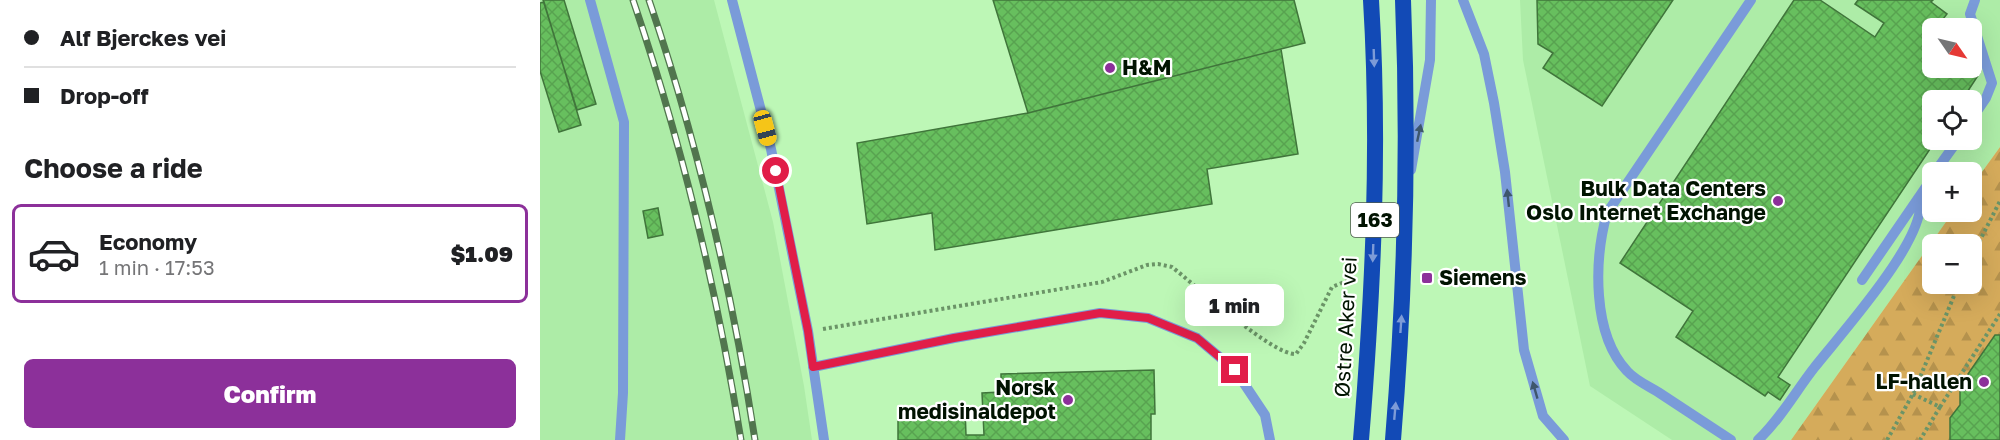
<!DOCTYPE html>
<meta charset="utf-8">
<style>
:root{--surface:#fff;--page:#f6f6f6;--text:#202124;--muted:#757577;--line:#e0e0e0;--accent:#8c309a}
body{margin:0;font-family:"Golos Text",sans-serif;background:var(--page);color:var(--text);height:100vh;display:flex;flex-direction:column;font-size:22px;white-space:nowrap}
*{box-sizing:border-box;margin:0}
p{font-size:20px;color:var(--muted)}
.icon{flex:none;width:33px;height:33px;fill:none;stroke:currentColor;stroke-width:2;stroke-linecap:round;stroke-linejoin:round}
.map{position:relative;flex:1;overflow:hidden}
.sheet{display:flex;flex-direction:column;background:var(--surface);width:540px}
.sheet>*{flex:none}
.hud{display:grid;align-content:center;height:132px;padding:0 24px;background:var(--surface)}
.needle{width:39px;rotate:124deg}
.fabs{position:absolute;left:1382px;top:18px;display:grid;gap:12px}
.fabs a{display:grid;place-items:center;width:60px;height:60px;border-radius:9px;background:var(--surface);box-shadow:0 6px 24px #0002;font-size:30px}
.end{position:absolute;width:27px;height:27px;margin:-14px;border:8px solid #e11d48;background:#fff;box-shadow:0 0 0 3px #fff}
.from{border-radius:50%}
.bubble{position:absolute;height:42px;border-radius:9px;background:var(--surface);box-shadow:0 6px 24px #0002;font-size:20px;font-weight:800;line-height:42px;text-align:center}
.car{position:absolute;width:18px;height:36px;margin:-18px -9px;border-radius:8px;box-shadow:0 0 4px 2px #0007;background:linear-gradient(#f5c518 24%,#345 0 40%,#f5c518 0 76%,#345 0 86%,#f5c518 0)}
.hud b{display:flex;align-items:center;gap:21px;height:57px;font-size:22px}
.hud b+b{border-top:2px solid var(--line)}
.hud i{width:15px;height:15px;background:var(--text)}
ul{padding:0;list-style:none}
li{display:flex;align-items:center;gap:18px;height:99px;margin:0 12px 9px;padding:0 12px;border:3px solid transparent;border-radius:9px}
li div{flex:1}
li b{display:block;font-size:22px}
li em{font-style:normal;font-weight:800}
li.selected{border-color:var(--accent)}
li>.icon{width:54px;height:54px;stroke-width:1.5}
h2{padding:0 24px;font-size:27px;line-height:72px}
.action{display:flex;gap:12px;margin-top:auto;padding:12px 24px}
.action a{flex:1;height:69px;border-radius:9px;background:var(--accent);color:#fff;font-size:24px;font-weight:800;line-height:69px;text-align:center}
main{display:flex;flex:1;min-height:0}
.map>svg:first-child{display:block}
.built{fill:#adeca7;fill-rule:evenodd}
.forest{fill:url(#forest-firs);fill-rule:evenodd}
.building{fill:url(#building-cross-hatch);stroke:#40753b;stroke-width:1.5}
.lines{fill:none;stroke-linecap:round;stroke-linejoin:round}
.path{stroke:#6b9467;stroke-width:4;stroke-dasharray:3 3;stroke-linecap:butt}
.service{stroke:#7a9bd9;stroke-width:10}
.trunk{stroke:#124ab6;stroke-width:16}
.rail-casing{stroke:#51754e;stroke-width:7}
.rail{stroke:#fff;stroke-width:4.5;stroke-dasharray:14;stroke-linecap:butt}
.oneway{fill:#7d9bd7}
.oneway2{fill:#3e576d}
.route{stroke:#e11d48;stroke-width:8}
.poi-dot{fill:#8c309a;stroke:#fff;stroke-width:2}
.labels{text-anchor:middle;stroke-width:4.5;stroke-linejoin:round;paint-order:stroke}
.shield{fill:#fff;stroke:#4d5a4d;stroke-width:1.5}
.shield-label{font-size:20px;font-weight:bold;fill:#011301}
.poi-label{font-size:21px;font-weight:bold;fill:#011301;stroke:#fff;text-anchor:end}
.street-label{font-size:21px;fill:#011301;stroke:#fff}
</style>
<main>
<section class="sheet">
<div class="hud">
<b><i class="from"></i>Alf Bjerckes vei</b>
<b><i></i>Drop-off</b>
</div>
<h2>Choose a ride</h2>
<ul>
<li class="selected"><svg class="icon" aria-label="car" viewBox="0 0 24 24"><path d="M5 17H2v-5l4-1 3-4h7l3 4 3 1v5h-3M9 17h6M6 11h13"/><circle cx="7" cy="17" r="2"/><circle cx="17" cy="17" r="2"/></svg><div><b>Economy</b><p>1 min · 17:53</p></div><em>$1.09</em></li>
</ul>
<div class="action"><a>Confirm</a></div>
</section>
<div class="map">
<svg width="1460" height="440" viewBox="0 0 1460 440">
<defs>
<pattern id="forest-firs" width="22" height="20" patternUnits="userSpaceOnUse" patternTransform="scale(1.5)"><rect width="22" height="20" fill="#d5ab5b"/><path d="M5 1l3.5 6h-7zM16 11l3.5 6h-7z" fill="#b5924d"/></pattern>
<pattern id="building-cross-hatch" width="8" height="8" patternUnits="userSpaceOnUse" patternTransform="scale(1.5)"><rect width="8" height="8" fill="#67bf5e"/><path d="M0 0l8 8M0 8l8-8" fill="none" stroke="#58a350"/></pattern>
</defs>
<rect width="100%" height="100%" fill="#bdf7b6"/>
<path class="built" d="M 0,0 L 174,0 L 233,222 L 264,386 L 272,440 L 0,440 Z
M 980,0 L 1460,0 L 1460,147 L 1431,187 L 1431,172 L 1392,172 L 1392,212 L 1413,212 L 1251,440 L 1132,440 L 1050,386 L 983,60 ZM 1392,28 L 1431,28 L 1431,68 L 1392,68 ZM 1392,100 L 1431,100 L 1431,140 L 1392,140 Z"/>
<path class="forest" d="M 1460,147 L 1460,440 L 1251,440 L 1413,212 L 1431,212 L 1431,187 ZM 1392,244 L 1431,244 L 1431,284 L 1392,284 Z"/>
<path class="building" d="M 3,0 L 24,0 L 56,104 L 37,110 Z
M 453,0 L 754,0 L 765,43 L 488,113 Z
M 997,0 L 1133,0 L 1062,106 L 1003,68 L 1013,53 L 998,44 Z
M 1254,0 L 1280,0 L 1335,37 L 1344,23 L 1315,4 L 1318,0 L 1393,0 L 1391,2 L 1407,14 L 1396,28 L 1392,28 L 1392,68 L 1431,68 L 1431,65 L 1441,71 L 1422,100 L 1392,100 L 1392,140 L 1396,140 L 1238,377 L 1250,385 L 1240,400 L 1228,392 L 1225,396 L 1136,337 L 1153,311 L 1080,263 Z
M 4,2 L 41,125 L 19,132 L 0,71 L 0,3 Z
M 741,49 L 758,154 L 667,169 L 672,204 L 395,250 L 392,213 L 327,224 L 317,143 L 488,113 Z
M 118,208 L 123,235 L 108,238 L 103,211 Z
M 1455,335 L 1460,335 L 1460,440 L 1410,440 L 1410,418 L 1420,405 L 1420,390 L 1429,390 L 1428,374 Z
M 614,370 L 615,414 L 611,414 L 611,440 L 358,440 L 358,421 L 361,415 L 425,407 L 426,435 L 444,435 L 442,393 L 461,392 L 461,374 Z"/>
<g class="lines">
<path class="path" d="M 1431,258 L 1460,201
M 283,329 L 562,282 L 607,265 L 618,264 L 632,267 C 654,284 733,356 756,354 L 764,343 L 792,287 L 814,278
M 1373,394 L 1400,407 L 1380,440
M 1400,407 L 1460,314
M 1347,440 L 1373,394 L 1419,284"/>
<path class="service" d="M 50,0 L 84,122 L 83,393 L 80,440
M 192,0 L 231,149 L 268,331 L 284,440
M 923,0 L 944,54 L 954,103 L 965,172 L 984,350 L 1003,416 L 1024,440
M 1431,120 L 1446,98 L 1452,83 L 1430,14 L 1435,0
M 871,170 L 890,60 L 891,0
M 1395,172 L 1418,140
M 1322,280 L 1392,178
M 273,367 L 414,338 L 560,313 L 608,318 L 657,338 L 695,370 L 725,415 L 730,440
M 1191,440 C 1167,424 1142,408 1118,392 C 1108,386 1095,380 1087,371 C 1052,334 1054,260 1067,213 L 1211,0
M 1218,440 C 1239,421 1256,391 1274,368 C 1298,337 1392,234 1379,197"/>
<path class="trunk" d="M 821,440 C 833,293 840,147 831,0
M 853,440 C 865,293 869,147 863,0"/>
<defs>
<path id="rail" d="M 93,0 C 142,143 177,291 201,440
M 109,0 C 158,143 192,291 215,440"/>
</defs>
<use href="#rail" class="rail-casing"/>
<use href="#rail" class="rail"/>
</g>
<defs><path id="oneway-solid" d="M-6-.8H1V-3.2L6.5 0L1 3.2V.8H-6Z" transform="scale(1.5)"/></defs>
<g class="oneway">
<use href="#oneway-solid" transform="translate(834 58) rotate(88)"/>
<use href="#oneway-solid" transform="translate(833 253) rotate(92)"/>
<use href="#oneway-solid" transform="translate(861 324) rotate(-86)"/>
<use href="#oneway-solid" transform="translate(855 411) rotate(-85)"/>
</g>
<g class="oneway2">
<use href="#oneway-solid" transform="translate(879 133) rotate(-78)"/>
<use href="#oneway-solid" transform="translate(968 198) rotate(-96)"/>
<use href="#oneway-solid" transform="translate(995 390) rotate(-106)"/>
</g>
<g class="lines">
<path class="route" d="M 236,171 L 268,331 L 273,367 L 414,338 L 560,313 L 608,318 L 657,338 L 695,370"/>
</g>
<g class="poi-dot">
<circle cx="570" cy="68" r="6"/>
<circle cx="1238" cy="201" r="6"/>
<rect x="881" y="272" width="12" height="12" rx="3"/>
<circle cx="1444" cy="382" r="6"/>
<circle cx="528" cy="400" r="6"/>
</g>
<g class="labels">
<rect class="shield" x="811" y="203" width="48" height="34" rx="4.5"/>
<g class="shield-label">
<text x="835" y="227">163</text>
</g>
<g class="poi-label">
<text x="582" y="75" text-anchor="start">H&amp;M</text>
<text x="1226" y="196">Bulk Data Centers<tspan x="1226" dy="24">Oslo Internet Exchange</tspan></text>
<text x="899" y="285" text-anchor="start">Siemens</text>
<text x="1432" y="389">LF-hallen</text>
<text x="516" y="395">Norsk<tspan x="516" dy="24">medisinaldepot</tspan></text>
</g>
<g class="street-label">
<text transform="translate(806 327) rotate(-87)" y="7">Østre Aker vei</text>
</g>
</g>
</svg>
<div class="fabs">
<a><svg class="needle" viewBox="-14 -14 28 28"><path d="M0-13l5 13h-10z" fill="#e53935"/><path d="M0 13l5-13h-10z" fill="#757577"/></svg></a>
<a><svg class="icon" aria-label="locate" viewBox="0 0 24 24"><circle cx="12" cy="12" r="6"/><path d="M12 2v4M12 18v4M2 12h4M18 12h4"/></svg></a>
<a>+</a>
<a>−</a>
</div>
<i class="end from" style="left:236px;top:171px"></i>
<i class="end" style="left:695px;top:370px"></i>
<div class="bubble" style="left:645px;top:284px;width:99px">1 min</div>
<i class="car" style="left:225px;top:128px;rotate:165deg"></i>
</div>
</main>
